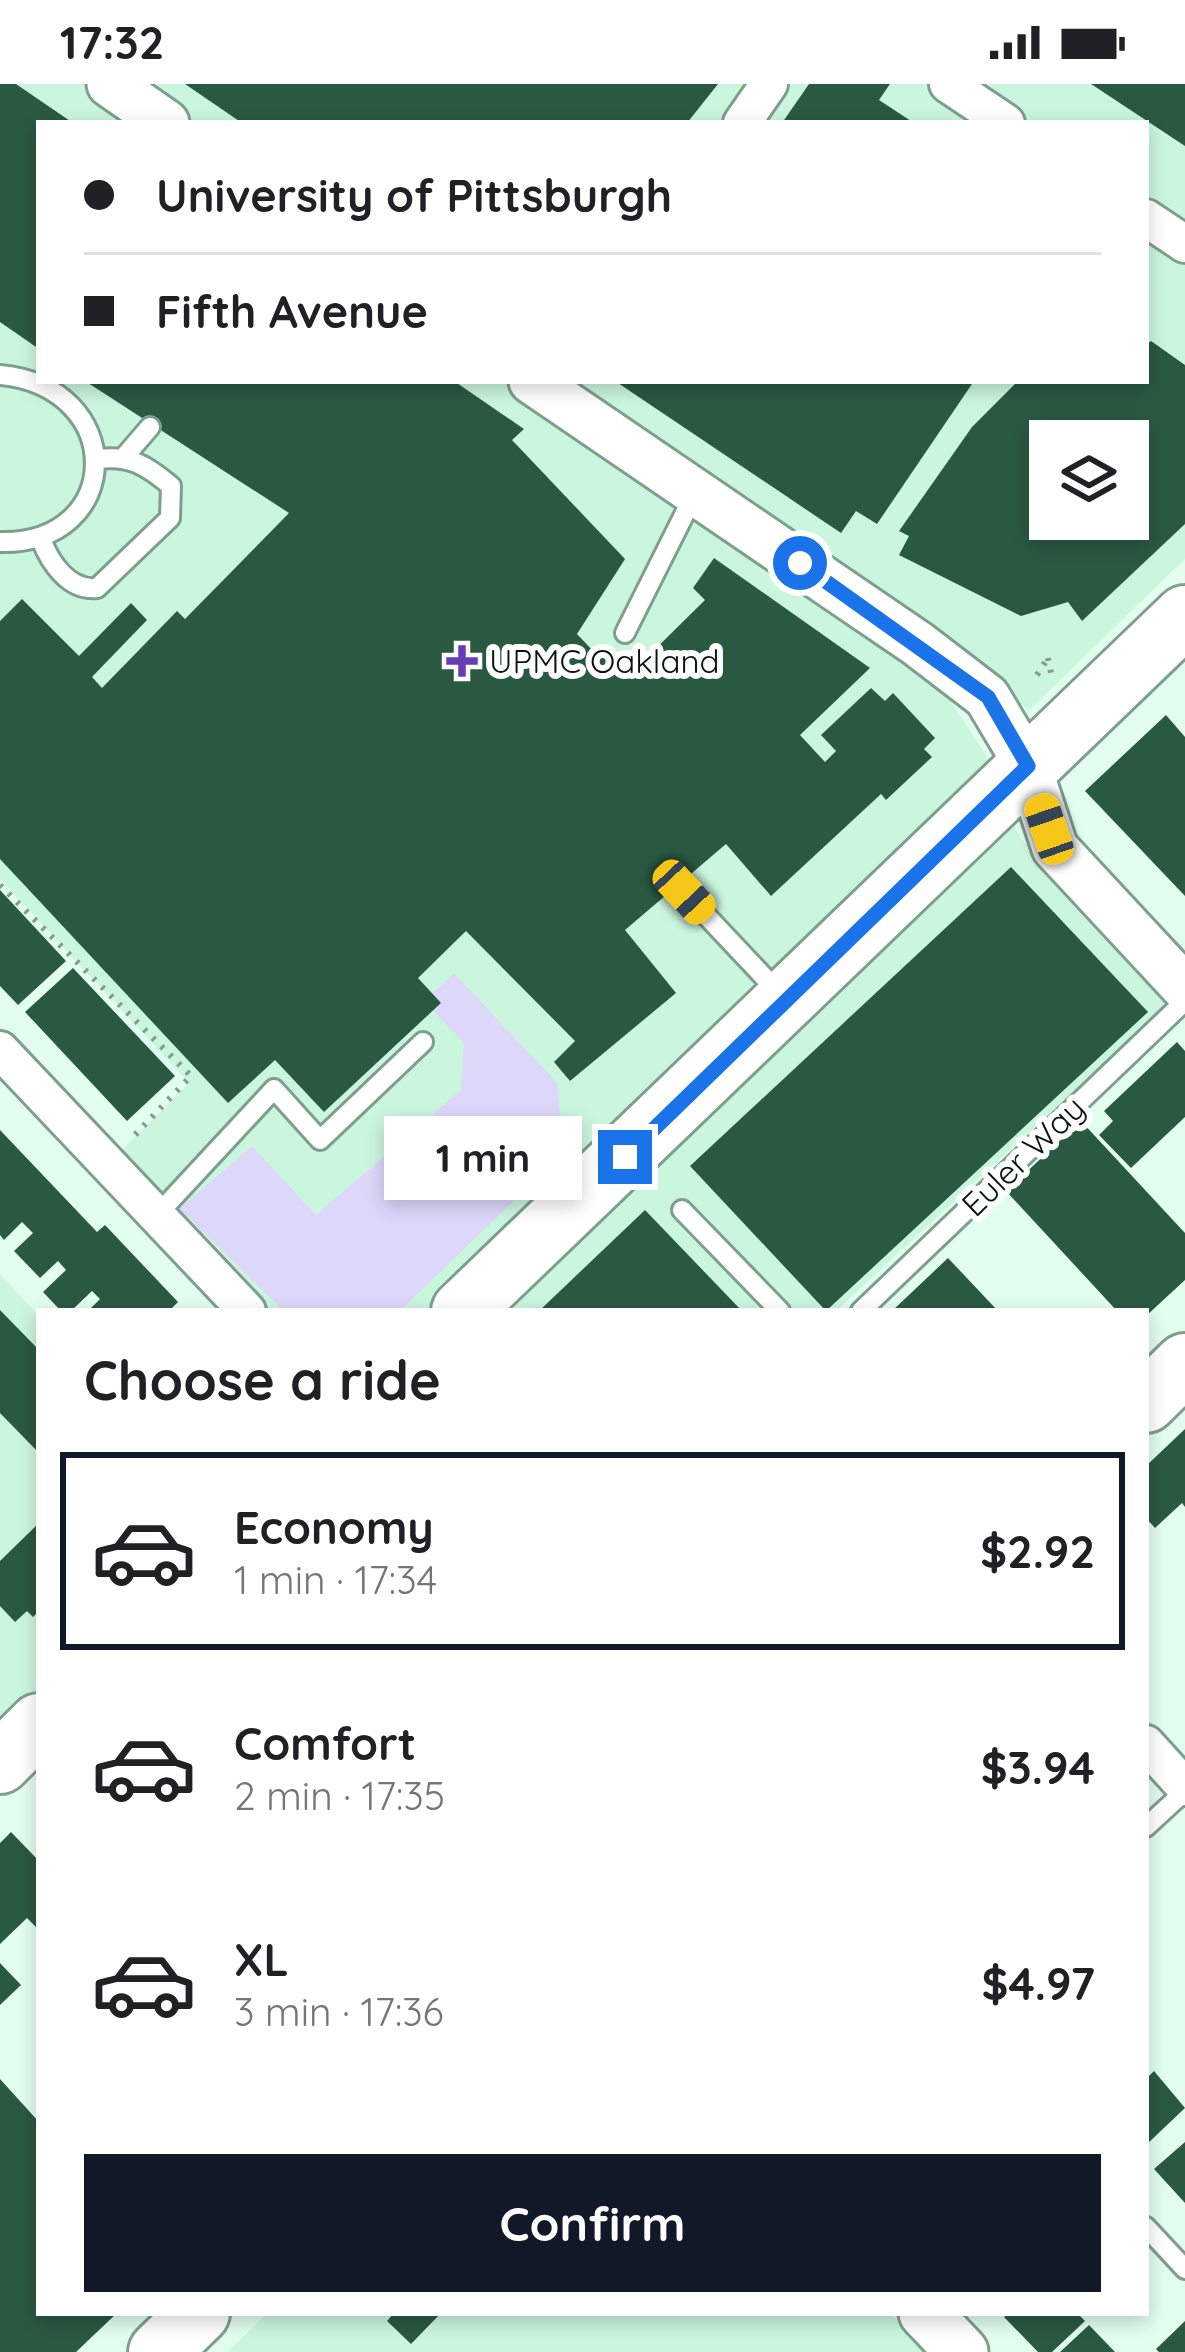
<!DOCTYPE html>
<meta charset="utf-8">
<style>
:root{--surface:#fff;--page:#f6f6f6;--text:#202124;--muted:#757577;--line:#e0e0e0;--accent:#111827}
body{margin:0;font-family:Quicksand,sans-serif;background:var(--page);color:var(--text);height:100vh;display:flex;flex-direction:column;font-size:45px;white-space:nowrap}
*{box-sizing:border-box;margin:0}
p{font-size:39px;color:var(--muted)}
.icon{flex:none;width:66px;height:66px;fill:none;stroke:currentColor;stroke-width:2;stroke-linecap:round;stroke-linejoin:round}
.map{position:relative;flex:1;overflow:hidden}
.drawer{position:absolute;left:36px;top:1224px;width:1113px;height:1008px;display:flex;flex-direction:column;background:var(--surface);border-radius:0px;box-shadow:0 6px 18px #0003}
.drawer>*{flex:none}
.banner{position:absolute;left:36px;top:36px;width:1113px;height:264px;border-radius:0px;box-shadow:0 6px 18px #0003;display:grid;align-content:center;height:264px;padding:0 48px;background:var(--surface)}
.buttons{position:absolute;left:1029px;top:336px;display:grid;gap:24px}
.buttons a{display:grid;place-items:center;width:120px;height:120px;border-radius:0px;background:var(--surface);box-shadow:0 6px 18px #0003;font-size:60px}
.end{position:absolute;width:54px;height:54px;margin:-27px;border:15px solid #1a73e8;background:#fff;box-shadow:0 0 0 6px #fff}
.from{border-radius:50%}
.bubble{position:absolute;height:84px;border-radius:0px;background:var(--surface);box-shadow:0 6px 18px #0003;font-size:39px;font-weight:800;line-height:84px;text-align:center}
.car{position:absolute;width:36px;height:72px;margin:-36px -18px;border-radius:15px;box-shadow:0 0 9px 3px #0007;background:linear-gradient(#f5c518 24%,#345 0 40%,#f5c518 0 76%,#345 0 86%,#f5c518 0)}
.banner b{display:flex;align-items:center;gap:42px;height:114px;font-size:45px}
.banner b+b{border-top:3px solid var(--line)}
.banner i{width:30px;height:30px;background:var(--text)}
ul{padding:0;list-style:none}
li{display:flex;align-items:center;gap:36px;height:198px;margin:0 24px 18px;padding:0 24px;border:6px solid transparent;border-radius:0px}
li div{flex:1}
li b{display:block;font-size:45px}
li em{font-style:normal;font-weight:800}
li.selected{border-color:var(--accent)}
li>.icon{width:108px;height:108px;stroke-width:1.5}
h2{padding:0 48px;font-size:54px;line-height:144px}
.button{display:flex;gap:24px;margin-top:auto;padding:24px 48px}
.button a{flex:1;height:138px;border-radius:0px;background:var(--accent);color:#fff;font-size:48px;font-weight:800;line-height:138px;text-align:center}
.status{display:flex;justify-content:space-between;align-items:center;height:84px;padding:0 60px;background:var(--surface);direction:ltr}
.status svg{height:33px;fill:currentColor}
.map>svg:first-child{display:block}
.built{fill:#cbf6de;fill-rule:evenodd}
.green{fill:#ddd7fa}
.building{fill:#2a5942;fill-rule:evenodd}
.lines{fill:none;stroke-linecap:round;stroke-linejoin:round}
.service-casing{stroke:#7f9f8e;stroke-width:24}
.minor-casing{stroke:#7f9f8e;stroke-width:42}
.tertiary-casing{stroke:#7f9f8e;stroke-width:51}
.secondary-casing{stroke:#7f9f8e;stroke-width:57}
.trunk-casing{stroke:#7f9f8e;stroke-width:66}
.path{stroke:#869b8f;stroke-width:6;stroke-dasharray:3 9;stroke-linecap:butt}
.service{stroke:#fff;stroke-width:18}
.minor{stroke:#fff;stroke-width:36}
.tertiary{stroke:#fff;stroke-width:45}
.secondary{stroke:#fff;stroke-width:51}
.trunk{stroke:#fff;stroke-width:60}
.route{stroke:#1a73e8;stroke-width:15}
.poi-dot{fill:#653eb7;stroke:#fff;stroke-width:4.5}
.labels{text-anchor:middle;stroke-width:12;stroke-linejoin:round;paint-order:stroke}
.poi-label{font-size:33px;fill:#09160f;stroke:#fff;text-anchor:start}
.street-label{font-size:33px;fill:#09160f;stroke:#fff}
</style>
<div class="status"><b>17:32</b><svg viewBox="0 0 49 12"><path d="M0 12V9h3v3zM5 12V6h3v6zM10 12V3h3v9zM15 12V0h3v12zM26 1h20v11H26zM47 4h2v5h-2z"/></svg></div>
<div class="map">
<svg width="1185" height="2268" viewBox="0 0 1185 2268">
<rect width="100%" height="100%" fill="#e2feee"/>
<path class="built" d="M 0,0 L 1185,0 L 1185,475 L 1029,626 L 888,522 L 986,671 L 1019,752 L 1169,918 L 836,1227 L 267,1227 L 119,1069 L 189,999 L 0,795 ZM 39,39 L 1146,39 L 1146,297 L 39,297 ZM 1050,357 L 1128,357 L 1128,435 L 1050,435 Z
M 0,1190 L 39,1232 L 39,1637 L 0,1675 Z
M 268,2229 L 890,2229 L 929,2268 L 227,2268 Z"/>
<path class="green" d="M 454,889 L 557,999 L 563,1069 L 400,1227 L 284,1227 L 179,1125 L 252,1062 L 316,1131 L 461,1006 L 464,959 L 424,917 Z"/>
<path class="building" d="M 0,0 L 16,0 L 73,39 L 39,39 L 39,265 L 0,238 Z
M 185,0 L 718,0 L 687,39 L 242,39 Z
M 809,0 L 890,0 L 879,16 L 914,39 L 782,39 Z
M 1091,0 L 1185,0 L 1185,62 Z
M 1151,257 L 1185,281 L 1185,440 L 1082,537 L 1068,518 L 1021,532 L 899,471 L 909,452 L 899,447 L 972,343 L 1018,297 L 1146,297 L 1146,261 ZM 1050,357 L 1128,357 L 1128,435 L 1050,435 Z
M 85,297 L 454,297 L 524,345 L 512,356 L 625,475 L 577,550 L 598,572 L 608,562 L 633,587 L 705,516 L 693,504 L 714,474 L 870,584 L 800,651 L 825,678 L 836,667 L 821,651 L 871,604 L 885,617 L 893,609 L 935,654 L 924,665 L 932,673 L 886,716 L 881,710 L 771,812 L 726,760 L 625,846 L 676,909 L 570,997 L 554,978 L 575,957 L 466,847 L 418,894 L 441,919 L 324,1028 L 275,976 L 228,1019 L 0,775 L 0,537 L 22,515 L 79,572 L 131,519 L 147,536 L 92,593 L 102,604 L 177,527 L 185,535 L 289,429 Z
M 615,297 L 974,297 L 877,440 L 856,427 L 841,449 Z
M 1166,631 L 1185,653 L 1185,812 L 1085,707 Z
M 1011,783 L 1148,928 L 826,1227 L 690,1082 Z
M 0,806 L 66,877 L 18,921 L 0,902 Z
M 73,884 L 175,992 L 127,1037 L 25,928 Z
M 1177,958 L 1185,967 L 1185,1033 L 1131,1084 L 1099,1051 L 1113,1037 L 1104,1027 Z
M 1081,1037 L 1185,1149 L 1185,1196 L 1146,1232 L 1146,1227 L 1117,1227 L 1006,1107 Z
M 0,1046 L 97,1148 L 105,1141 L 178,1218 L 169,1227 L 88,1227 L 100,1215 L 92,1207 L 71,1227 L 61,1227 L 43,1208 L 66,1186 L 58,1177 L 40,1194 L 14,1167 L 33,1149 L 22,1138 L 4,1156 L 0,1151 Z
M 645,1126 L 742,1227 L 539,1227 Z
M 948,1174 L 998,1227 L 892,1227 Z
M 0,1226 L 39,1266 L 39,1369 L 0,1329 Z
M 1185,1345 L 1185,1423 L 1182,1419 L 1155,1444 L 1146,1434 L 1146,1382 Z
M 39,1439 L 39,1527 L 33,1533 L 27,1527 L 15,1538 L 0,1522 L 0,1477 Z
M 11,1748 L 39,1777 L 39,1846 L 27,1834 L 0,1860 L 0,1759 Z
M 0,1879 L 21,1901 L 0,1921 Z
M 1154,1987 L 1185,2024 L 1146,2061 L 1146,1995 Z
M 0,1995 L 39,2038 L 39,2229 L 117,2229 L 76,2268 L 0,2268 Z
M 1185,2058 L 1185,2119 L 1154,2085 Z
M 394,2229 L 441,2229 L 411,2260 L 387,2237 Z
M 1009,2229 L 1077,2229 L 1085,2237 L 1052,2268 L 1038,2268 L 1004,2233 Z
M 1185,2237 L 1185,2268 L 1159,2268 L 1156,2265 Z
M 1089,2241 L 1115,2268 L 1060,2268 Z"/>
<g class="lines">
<defs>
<path id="service" d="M 0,291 C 128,303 125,461 0,458
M 125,372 L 150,343
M 41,455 C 50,479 69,507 97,504 L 170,434 L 171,402 C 146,381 130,371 97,375
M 625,549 L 695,409
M 684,808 L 781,911
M 682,1126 L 780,1227
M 157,1131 L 274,1005 L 320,1056 L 423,958
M 861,1227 L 1185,917
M 1146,1743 L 1185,1707
M 1146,2143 L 1185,2185"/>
<path id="minor" d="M 948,0 L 1006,39
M 742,39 L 769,0
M 1146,134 L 1185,160
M 0,966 L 247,1227
M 1146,1660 L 1185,1703"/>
<path id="tertiary" d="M 110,0 L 166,39
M 532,297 L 918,560 L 987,613 L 1028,682 L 1055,764 L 1185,904"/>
<path id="secondary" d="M 925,2229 L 962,2268"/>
<path id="trunk" d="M 462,1227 L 1185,532
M 1146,1318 L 1185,1280
M 0,1679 L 39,1640
M 159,2268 L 199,2229"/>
</defs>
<use href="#service" class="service-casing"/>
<use href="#minor" class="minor-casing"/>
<use href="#tertiary" class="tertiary-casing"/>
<use href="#secondary" class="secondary-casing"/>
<use href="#trunk" class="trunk-casing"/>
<path class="path" d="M 1048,574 L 1051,589
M 1037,591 L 1048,574
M 0,801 L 191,992 L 132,1054"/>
<use href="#service" class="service"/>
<use href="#minor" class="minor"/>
<use href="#tertiary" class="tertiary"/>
<use href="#secondary" class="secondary"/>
<use href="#trunk" class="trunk"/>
</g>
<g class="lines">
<path class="route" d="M 625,1073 L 1028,682 L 988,613 L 800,479"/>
</g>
<path class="poi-dot" d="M456 559h12v12h12v12h-12v12h-12v-12h-12v-12h12z"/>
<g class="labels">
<g class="poi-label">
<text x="489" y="589">UPMC Oakland</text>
</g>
<g class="street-label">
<text transform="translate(1023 1072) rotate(-44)" y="12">Euler Way</text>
</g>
</g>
</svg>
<div class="buttons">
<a><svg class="icon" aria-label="layers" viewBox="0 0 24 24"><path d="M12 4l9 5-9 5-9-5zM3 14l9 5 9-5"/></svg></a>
</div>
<i class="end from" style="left:800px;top:479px"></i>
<i class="end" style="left:625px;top:1073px"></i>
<div class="bubble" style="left:384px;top:1032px;width:198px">1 min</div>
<i class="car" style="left:1049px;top:745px;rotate:341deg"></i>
<i class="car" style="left:684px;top:808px;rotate:137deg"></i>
<div class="banner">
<b><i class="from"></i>University of Pittsburgh</b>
<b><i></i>Fifth Avenue</b>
</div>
<section class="drawer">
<h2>Choose a ride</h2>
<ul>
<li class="selected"><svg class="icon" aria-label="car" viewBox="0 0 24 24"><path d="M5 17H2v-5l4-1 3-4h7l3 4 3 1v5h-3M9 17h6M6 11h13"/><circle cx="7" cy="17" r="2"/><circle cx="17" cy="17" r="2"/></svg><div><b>Economy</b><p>1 min · 17:34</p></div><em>$2.92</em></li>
<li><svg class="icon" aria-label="car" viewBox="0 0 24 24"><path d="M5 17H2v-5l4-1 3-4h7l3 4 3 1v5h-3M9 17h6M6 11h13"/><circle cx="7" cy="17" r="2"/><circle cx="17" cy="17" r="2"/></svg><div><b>Comfort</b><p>2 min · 17:35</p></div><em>$3.94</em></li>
<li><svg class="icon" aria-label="car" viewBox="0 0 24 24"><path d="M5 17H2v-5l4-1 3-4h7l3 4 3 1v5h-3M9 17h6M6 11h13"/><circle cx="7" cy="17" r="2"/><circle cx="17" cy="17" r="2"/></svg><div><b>XL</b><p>3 min · 17:36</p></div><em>$4.97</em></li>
</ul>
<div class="button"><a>Confirm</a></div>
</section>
</div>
